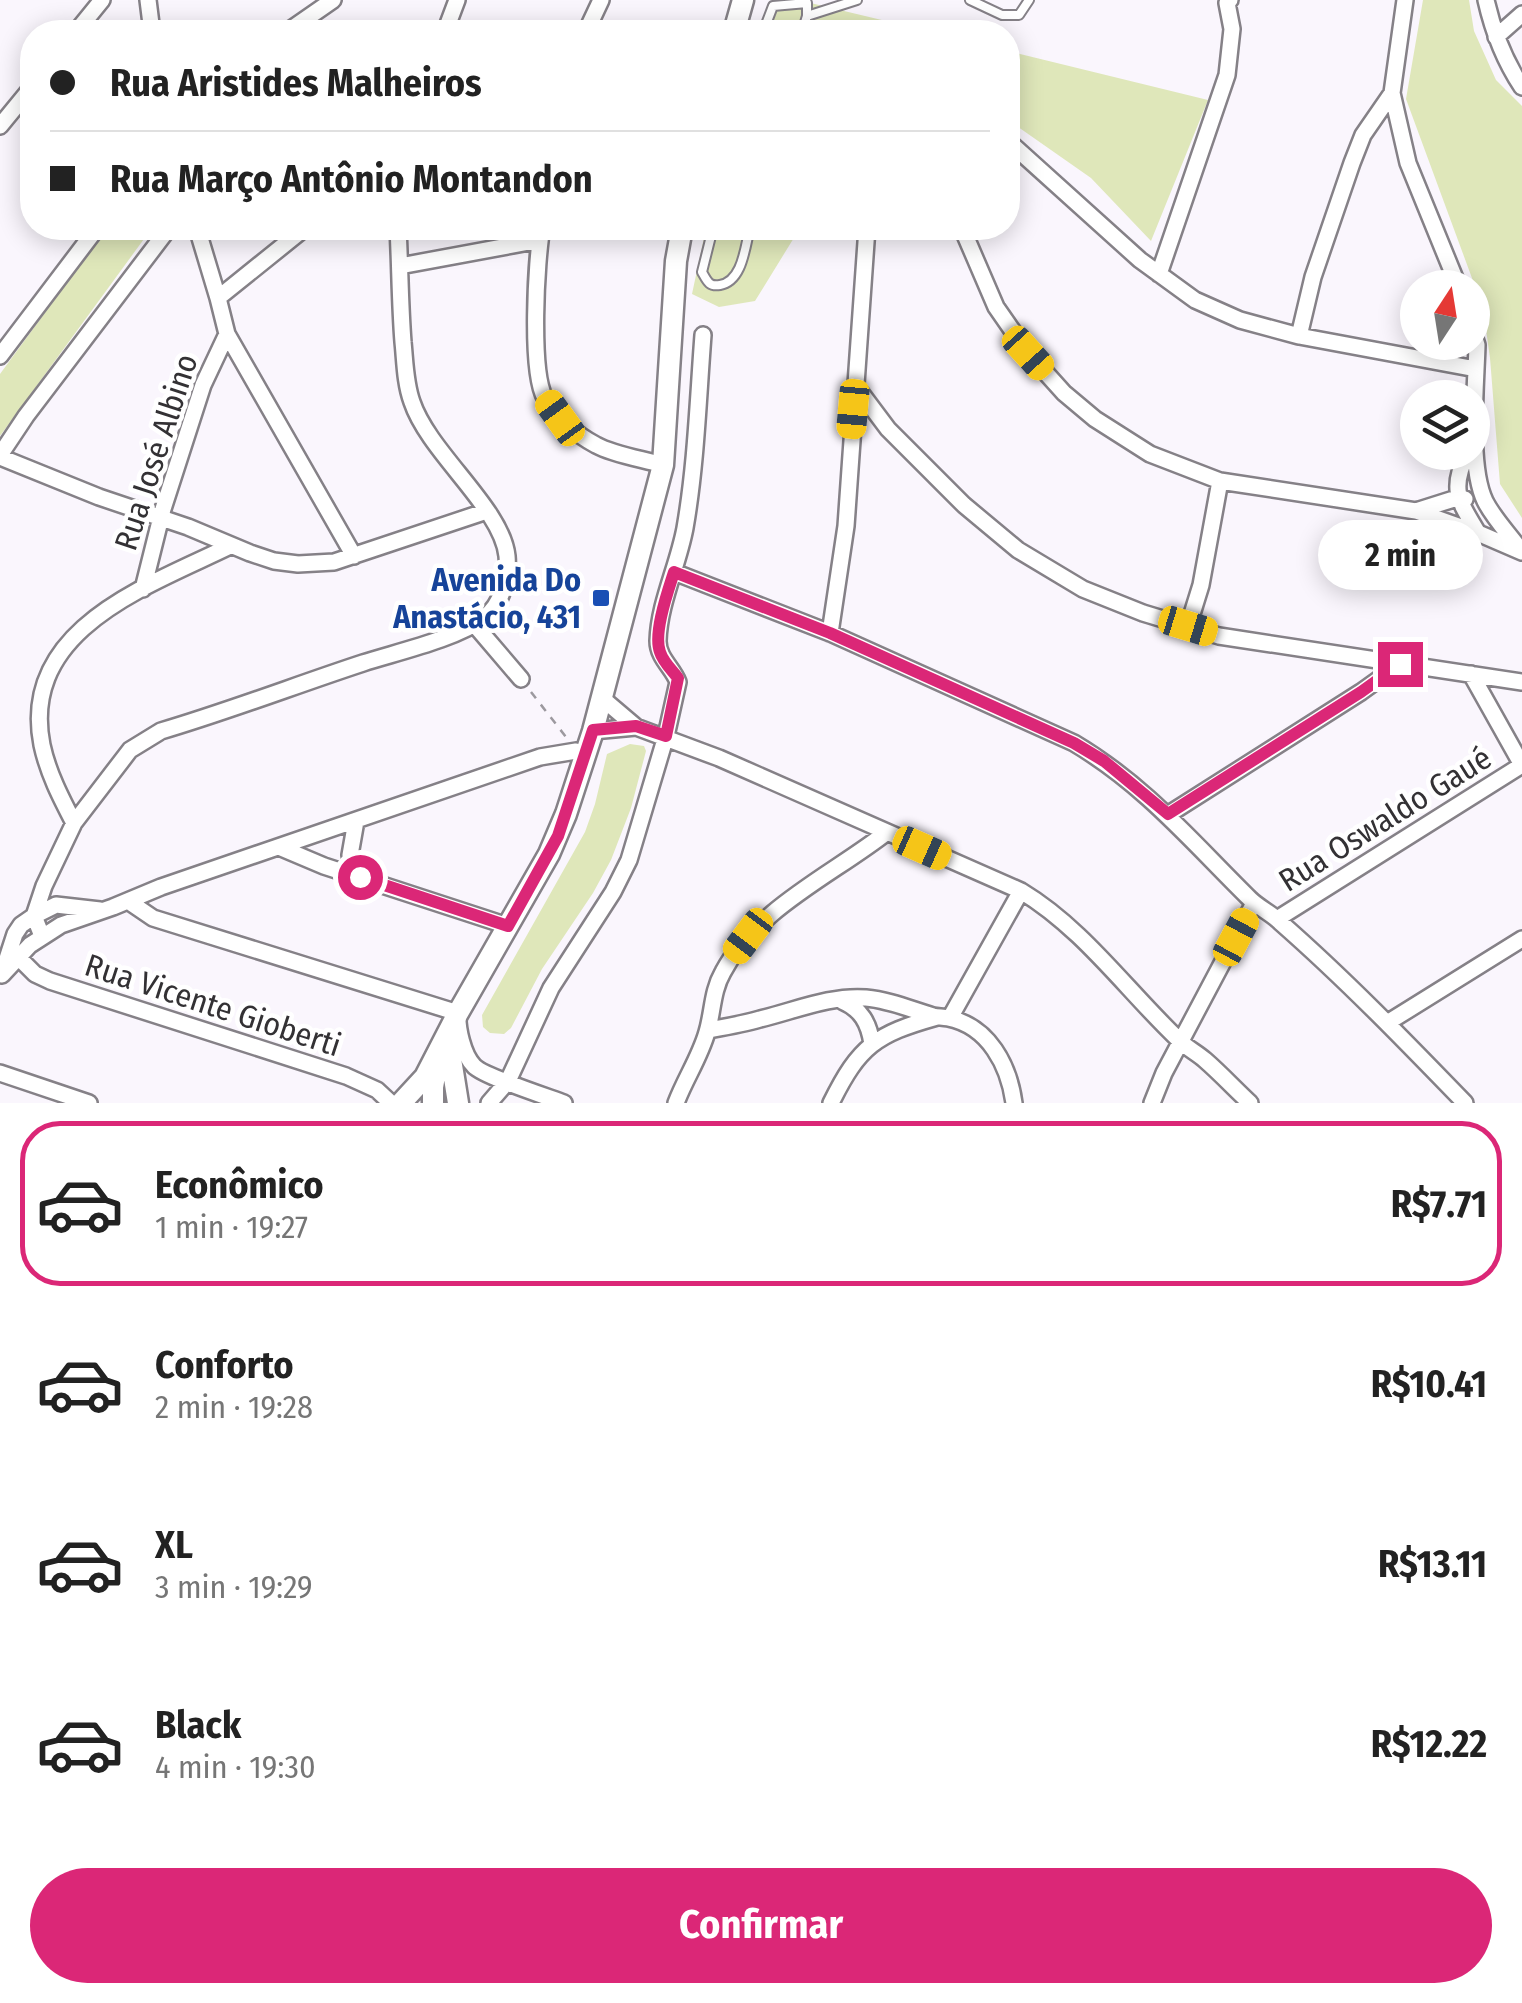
<!DOCTYPE html>
<html lang="pt">
<meta charset="utf-8">
<style>
:root{--surface:#fff;--page:#f2f2f2;--text:#222;--muted:#767676;--line:#e0e0e0;--accent:#db2777}
body{margin:0;font-family:"Fira Sans Condensed",sans-serif;background:var(--page);color:var(--text);height:100vh;display:flex;flex-direction:column;font-size:38px;white-space:nowrap}
*{box-sizing:border-box;margin:0}
p{font-size:32px;color:var(--muted)}
.icon{flex:none;width:55px;height:55px;fill:none;stroke:currentColor;stroke-width:2;stroke-linecap:round;stroke-linejoin:round}
.map{position:relative;height:1103px;overflow:hidden}
.details{display:flex;flex-direction:column;background:var(--surface);flex:1}
.details>*{flex:none}
.hud{position:absolute;left:20px;top:20px;width:1000px;height:220px;border-radius:40px;box-shadow:0 5px 25px #0003;display:grid;align-content:center;height:220px;padding:0 30px;background:var(--surface)}
.needle{width:65px;rotate:12deg}
.fabs{position:absolute;left:1400px;top:270px;display:grid;gap:20px}
.fabs a{display:grid;place-items:center;width:90px;height:90px;border-radius:50%;background:var(--surface);box-shadow:0 5px 25px #0003;font-size:50px}
.end{position:absolute;width:45px;height:45px;margin:-22px;border:12px solid #db2777;background:#fff;box-shadow:0 0 0 5px #fff}
.from{border-radius:50%}
.bubble{position:absolute;height:70px;border-radius:35px;background:var(--surface);box-shadow:0 5px 25px #0003;font-size:32px;font-weight:700;line-height:70px;text-align:center}
.car{position:absolute;width:30px;height:60px;margin:-30px -15px;border-radius:12px;box-shadow:0 0 8px 2px #0007;background:linear-gradient(#f5c518 24%,#345 0 40%,#f5c518 0 76%,#345 0 86%,#f5c518 0)}
.hud b{display:flex;align-items:center;gap:35px;height:95px;font-size:38px}
.hud b+b{border-top:2px solid var(--line)}
.hud i{width:25px;height:25px;background:var(--text)}
ul{padding:18px 0 0;list-style:none}
li{display:flex;align-items:center;gap:30px;height:165px;margin:0 20px 15px;padding:0 10px;border:5px solid transparent;border-radius:40px}
li div{flex:1}
li b{display:block;font-size:38px}
li em{font-style:normal;font-weight:700}
li.on{border-color:var(--accent)}
li>.icon{width:90px;height:90px;stroke-width:1.5}
.button{display:flex;gap:20px;margin-top:auto;padding:20px 30px}
.button a{flex:1;height:115px;border-radius:60px;background:var(--accent);color:#fff;font-size:40px;font-weight:700;line-height:115px;text-align:center}
.map>svg:first-child{display:block}
.green{fill:#dfe7ba}
.lines{fill:none;stroke-linecap:round;stroke-linejoin:round}
.service-casing{stroke:#858187;stroke-width:12}
.minor-casing{stroke:#858187;stroke-width:20}
.secondary-casing{stroke:#858187;stroke-width:25}
.path{stroke:#9c999f;stroke-width:2.5;stroke-dasharray:8 8;stroke-linecap:butt}
.service{stroke:#fff;stroke-width:8}
.minor{stroke:#fff;stroke-width:15}
.secondary{stroke:#fff;stroke-width:20}
.route{stroke:#db2777;stroke-width:12}
.transit-dot{fill:#1a4fb4;stroke:#fff;stroke-width:4}
.labels{text-anchor:middle;stroke-width:9;stroke-linejoin:round;paint-order:stroke}
.street-label{font-size:32px;fill:#333134;stroke:#fff}
.transit-label{font-size:32px;font-weight:bold;fill:#164399;stroke:#fff;text-anchor:end}
</style>
<div class="map">
<svg width="1522" height="1103" viewBox="0 0 1522 1103">
<rect width="100%" height="100%" fill="#faf6fd"/>
<path class="green" d="M 781,0 L 798,0 L 932,32 L 762,32 Z
M 1423,0 L 1469,0 L 1474,31 L 1496,80 L 1522,106 L 1522,518 L 1500,484 L 1490,358 L 1483,308 L 1406,99 Z
M 1008,51 L 1208,100 L 1151,241 L 1091,178 L 1008,120 Z
M 107,228 L 152,228 L 0,436 L 0,374 Z
M 706,228 L 800,228 L 755,301 L 719,307 L 692,294 Z
M 630,744 L 644,746 L 646,751 L 631,808 L 611,860 L 593,893 L 542,969 L 511,1028 L 504,1034 L 490,1033 L 483,1027 L 482,1015 L 585,832 L 595,804 L 607,754 Z"/>
<g class="lines">
<defs>
<path id="service" d="M 970,0 L 1002,15 L 1019,15 L 1029,0
M 807,16 L 857,0
M 763,32 L 773,6 L 807,3 L 807,16 L 802,32
M 713,228 L 702,272 C 707,281 709,287 720,285 C 743,281 745,246 750,228"/>
<path id="minor" d="M 148,0 L 152,32
M 1405,0 L 1392,93 L 1408,163 L 1459,288
M 1486,0 C 1493,31 1504,60 1522,87
M 76,32 L 102,0
M 287,32 L 333,0
M 445,32 L 457,0
M 586,32 L 601,0
M 1496,37 L 1522,14
M 0,126 L 32,87
M 1008,141 L 1140,260 L 1195,300 L 1240,320 L 1299,336 L 1476,369
M 197,228 L 218,298 L 227,334 L 354,556
M 542,228 C 536,260 530,372 545,398 C 555,417 577,435 596,445 C 614,455 643,459 663,465
M 962,228 L 996,307 L 1028,353 L 1064,393 L 1095,419 L 1150,454 L 1220,481 L 1416,511 L 1478,533 L 1522,552
M 400,266 L 540,240
M 1159,274 L 1227,75 L 1232,29 L 1227,3 L 1230,0
M 218,298 L 305,228
M 1472,329 L 1477,345 C 1476,385 1468,466 1485,501 C 1494,519 1510,535 1522,552
M 1299,336 L 1313,277 L 1352,163 L 1363,135 L 1392,93
M 0,356 L 97,228
M 855,385 L 888,429 L 964,505 L 1018,550 L 1083,589 L 1143,613 L 1219,636 L 1522,682
M 1468,452 C 1449,489 1459,501 1478,533
M 0,455 L 26,416 L 169,228
M 0,457 L 99,497 L 188,527 L 250,553 L 274,561 L 298,564 L 334,562 L 487,511
M 1416,511 L 1457,498 L 1465,499
M 674,572 L 830,633 L 1074,743 C 1145,785 1192,842 1250,899 C 1259,908 1271,913 1280,922 C 1345,979 1405,1041 1465,1103
M 143,589 L 163,509 L 203,385 L 227,334
M 474,624 L 521,679
M 1188,627 L 1201,585 L 1220,481
M 830,633 L 846,526 L 867,228
M 603,699 L 636,727 L 719,758 L 1021,891 C 1084,929 1127,991 1180,1041 C 1187,1048 1197,1053 1205,1060 C 1220,1073 1235,1089 1250,1103
M 593,731 L 636,727
M 1169,814 L 1361,692 L 1400,664
M 74,823 C 61,798 48,773 42,745 C 19,629 148,586 230,546
M 279,847 L 324,866 L 508,926
M 354,875 L 350,855 L 356,821
M 128,901 L 153,918 L 458,1013 C 457,1028 463,1055 474,1066 C 483,1076 548,1097 564,1103
M 1277,919 L 1522,765 L 1471,674
M 42,936 L 34,916 L 44,886 L 74,823 L 130,750 L 161,731 C 229,711 296,685 363,663 C 397,652 456,639 484,618 C 502,604 509,578 507,556 C 502,508 429,453 412,402 C 405,383 405,361 403,342 C 400,304 400,266 398,228
M 19,958 L 35,974 L 50,981 L 346,1076 L 377,1090 L 391,1103
M 2,974 L 15,934 L 21,925 L 34,916 L 56,905 L 100,910
M 2,975 L 30,945 L 61,925 L 113,907 L 161,887 L 540,757 L 576,751 L 586,753
M 842,1001 C 861,1009 869,1023 872,1044
M 950,1018 L 1021,891
M 1387,1023 L 1522,939
M 708,1030 C 725,1027 743,1024 760,1019 C 794,1011 831,995 866,998 C 889,1000 910,1009 933,1016 C 937,1017 943,1017 948,1018 C 989,1026 1009,1066 1014,1103
M 0,1073 L 89,1103
M 489,1103 L 508,1081 L 551,988 L 613,892 L 629,860 L 666,736 L 678,682 C 673,668 658,658 658,641 C 659,603 678,566 685,528 C 696,465 698,400 703,335
M 676,1103 C 685,1079 700,1057 707,1032 C 713,1012 712,991 723,972 C 757,908 832,875 887,832
M 831,1103 C 859,1046 876,1034 937,1017
M 1152,1103 L 1164,1073 L 1254,903"/>
<path id="secondary" d="M 734,32 L 743,0
M 450,1036 L 451,1059 L 458,1103
M 401,1103 L 425,1077 L 458,1013 L 549,854 L 566,814 L 593,731 L 663,465 L 676,261 L 682,228
M 433,1103 L 433,1087 L 437,1065"/>
</defs>
<use href="#service" class="service-casing"/>
<use href="#minor" class="minor-casing"/>
<use href="#secondary" class="secondary-casing"/>
<path class="path" d="M 531,692 L 566,737"/>
<use href="#service" class="service"/>
<use href="#minor" class="minor"/>
<use href="#secondary" class="secondary"/>
</g>
<g class="lines">
<path class="route" d="M 360,877 L 508,926 L 558,836 L 593,730 L 636,726 L 666,736 L 678,678 C 672,670 663,662 660,652 C 653,633 668,591 674,572 L 830,633 L 1074,743 L 1104,761 L 1168,814 L 1361,692 L 1400,664"/>
</g>
<rect class="transit-dot" x="591" y="588" width="20" height="20" rx="5"/>
<g class="labels">
<g class="street-label">
<text transform="translate(156 452) rotate(-72)" y="11">Rua José Albino</text>
<text transform="translate(1385 819) rotate(-32)" y="11">Rua Oswaldo Gaué</text>
<text transform="translate(213 1005) rotate(18)" y="11">Rua Vicente Gioberti</text>
</g>
<g class="transit-label">
<text x="581" y="591">Avenida Do<tspan x="581" dy="37">Anastácio, 431</tspan></text>
</g>
</g>
</svg>
<div class="fabs">
<a><svg class="needle" viewBox="-14 -14 28 28"><path d="M0-13l5 13h-10z" fill="#e53935"/><path d="M0 13l5-13h-10z" fill="#767676"/></svg></a>
<a><svg class="icon" aria-label="layers" viewBox="0 0 24 24"><path d="M12 4l9 5-9 5-9-5zM3 14l9 5 9-5"/></svg></a>
</div>
<i class="end from" style="left:360px;top:877px"></i>
<i class="end" style="left:1400px;top:664px"></i>
<div class="bubble" style="left:1318px;top:520px;width:165px">2 min</div>
<i class="car" style="left:1028px;top:353px;rotate:138deg"></i>
<i class="car" style="left:853px;top:409px;rotate:185deg"></i>
<i class="car" style="left:560px;top:418px;rotate:324deg"></i>
<i class="car" style="left:1188px;top:626px;rotate:107deg"></i>
<i class="car" style="left:922px;top:848px;rotate:114deg"></i>
<i class="car" style="left:748px;top:936px;rotate:217deg"></i>
<i class="car" style="left:1236px;top:937px;rotate:28deg"></i>
<div class="hud">
<b><i class="from"></i>Rua Aristides Malheiros</b>
<b><i></i>Rua Março Antônio Montandon</b>
</div>
</div>
<section class="details">
<ul>
<li class="on"><svg class="icon" aria-label="car" viewBox="0 0 24 24"><path d="M5 17H2v-5l4-1 3-4h7l3 4 3 1v5h-3M9 17h6M6 11h13"/><circle cx="7" cy="17" r="2"/><circle cx="17" cy="17" r="2"/></svg><div><b>Econômico</b><p>1 min · 19:27</p></div><em>R$7.71</em></li>
<li><svg class="icon" aria-label="car" viewBox="0 0 24 24"><path d="M5 17H2v-5l4-1 3-4h7l3 4 3 1v5h-3M9 17h6M6 11h13"/><circle cx="7" cy="17" r="2"/><circle cx="17" cy="17" r="2"/></svg><div><b>Conforto</b><p>2 min · 19:28</p></div><em>R$10.41</em></li>
<li><svg class="icon" aria-label="car" viewBox="0 0 24 24"><path d="M5 17H2v-5l4-1 3-4h7l3 4 3 1v5h-3M9 17h6M6 11h13"/><circle cx="7" cy="17" r="2"/><circle cx="17" cy="17" r="2"/></svg><div><b>XL</b><p>3 min · 19:29</p></div><em>R$13.11</em></li>
<li><svg class="icon" aria-label="car" viewBox="0 0 24 24"><path d="M5 17H2v-5l4-1 3-4h7l3 4 3 1v5h-3M9 17h6M6 11h13"/><circle cx="7" cy="17" r="2"/><circle cx="17" cy="17" r="2"/></svg><div><b>Black</b><p>4 min · 19:30</p></div><em>R$12.22</em></li>
</ul>
<div class="button"><a>Confirmar</a></div>
</section>
